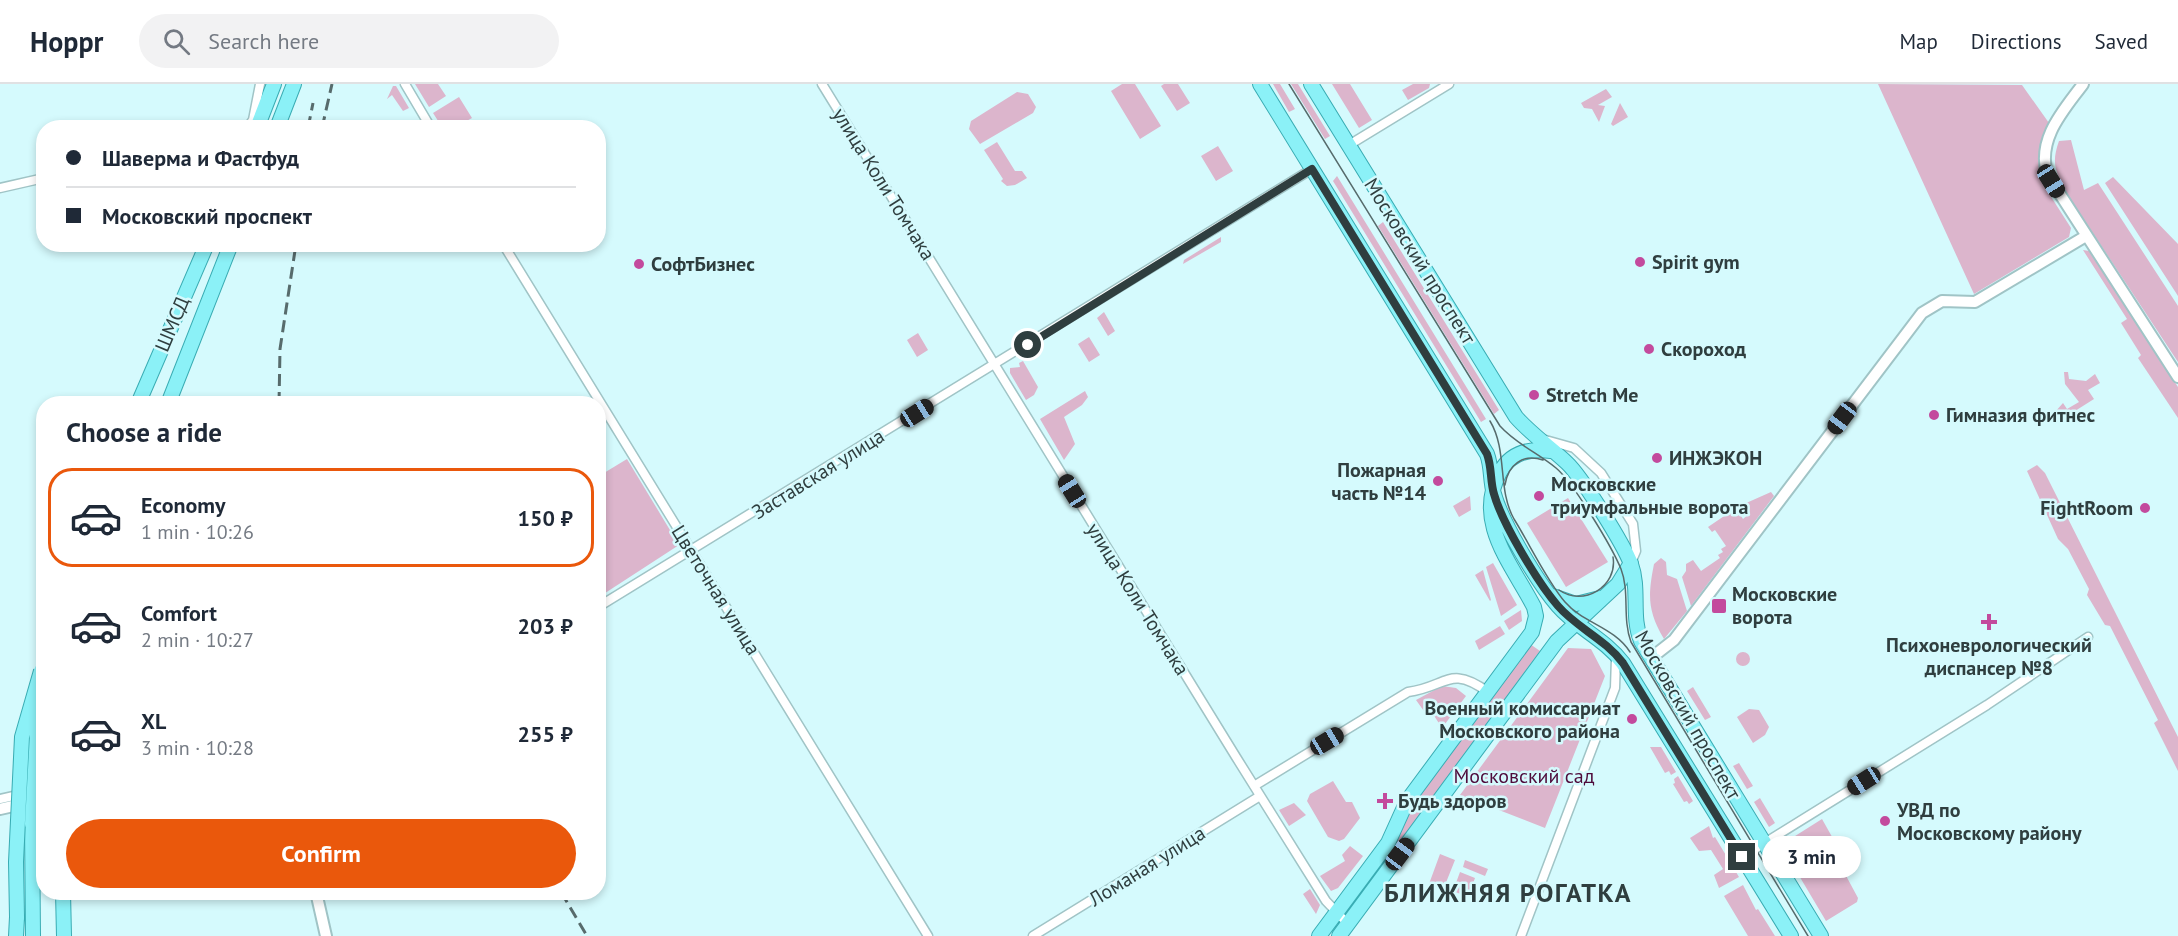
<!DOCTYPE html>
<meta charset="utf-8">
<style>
:root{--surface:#fff;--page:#f2f2f3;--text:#1f2937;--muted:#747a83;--line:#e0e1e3;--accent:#ea580c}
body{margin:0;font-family:"PT Sans",sans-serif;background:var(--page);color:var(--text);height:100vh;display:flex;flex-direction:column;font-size:22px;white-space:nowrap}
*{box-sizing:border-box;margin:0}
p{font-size:20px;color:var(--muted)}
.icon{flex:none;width:33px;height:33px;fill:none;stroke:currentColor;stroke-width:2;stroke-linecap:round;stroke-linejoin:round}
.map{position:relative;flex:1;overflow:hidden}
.sheet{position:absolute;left:36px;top:312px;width:570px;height:504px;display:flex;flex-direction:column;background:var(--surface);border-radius:24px;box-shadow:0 3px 9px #0003}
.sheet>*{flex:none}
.banner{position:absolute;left:36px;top:36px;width:570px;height:132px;border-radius:24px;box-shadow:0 3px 9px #0003;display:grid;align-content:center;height:132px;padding:0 30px;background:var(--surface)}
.end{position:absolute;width:27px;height:27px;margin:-14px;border:8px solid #2f3e3f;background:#fff;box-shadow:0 0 0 3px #fff}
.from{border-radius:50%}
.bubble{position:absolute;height:42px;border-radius:21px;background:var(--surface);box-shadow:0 3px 9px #0003;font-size:20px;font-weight:700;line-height:42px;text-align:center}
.car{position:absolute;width:18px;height:36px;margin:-18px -9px;border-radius:8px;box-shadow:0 0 4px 2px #0007;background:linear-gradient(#222 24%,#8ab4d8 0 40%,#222 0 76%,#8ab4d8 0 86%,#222 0)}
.banner b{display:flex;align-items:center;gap:21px;height:57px;font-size:22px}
.banner b+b{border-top:2px solid var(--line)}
.banner i{width:15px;height:15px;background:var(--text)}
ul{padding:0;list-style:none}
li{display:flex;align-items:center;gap:18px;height:99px;margin:0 12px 9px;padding:0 18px;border:3px solid transparent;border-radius:24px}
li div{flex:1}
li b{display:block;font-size:22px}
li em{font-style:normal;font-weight:700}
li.selected{border-color:var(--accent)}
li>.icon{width:54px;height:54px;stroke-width:1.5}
h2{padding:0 30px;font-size:27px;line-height:72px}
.primary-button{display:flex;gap:12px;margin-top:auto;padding:12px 30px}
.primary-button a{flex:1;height:69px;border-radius:36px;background:var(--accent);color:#fff;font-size:24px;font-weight:700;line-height:69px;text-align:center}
header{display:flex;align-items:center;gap:36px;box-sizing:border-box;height:84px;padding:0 30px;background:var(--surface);border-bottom:2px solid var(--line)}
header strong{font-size:28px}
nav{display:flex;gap:33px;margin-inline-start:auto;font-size:21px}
.search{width:420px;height:54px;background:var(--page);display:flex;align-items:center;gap:15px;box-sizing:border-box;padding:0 21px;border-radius:33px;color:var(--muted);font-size:22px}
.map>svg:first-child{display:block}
.green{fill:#dcb5cc}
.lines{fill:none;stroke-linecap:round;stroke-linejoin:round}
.minor-casing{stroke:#a0c4c6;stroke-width:11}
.tertiary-casing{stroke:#a0c4c6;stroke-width:14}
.primary-casing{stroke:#39acb3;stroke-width:16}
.minor{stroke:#fff;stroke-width:8}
.tertiary{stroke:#fff;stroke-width:10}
.primary{stroke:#8bf1f7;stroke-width:14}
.tram{stroke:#576b6c;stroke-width:1.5}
.rail{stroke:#576b6c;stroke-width:3;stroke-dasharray:12 6;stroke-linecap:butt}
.primary-bridge-casing{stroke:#39acb3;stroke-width:16;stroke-linecap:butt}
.primary-bridge{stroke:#8bf1f7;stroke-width:14}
.route{stroke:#2f3e3f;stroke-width:8}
.poi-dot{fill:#c34a9d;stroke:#d5fafd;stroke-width:2}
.labels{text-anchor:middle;stroke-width:5;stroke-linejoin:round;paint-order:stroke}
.street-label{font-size:20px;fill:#2f3e3f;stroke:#d5fafd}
.poi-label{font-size:20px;font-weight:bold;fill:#2f3e3f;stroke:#d5fafd;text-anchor:start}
.park-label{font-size:20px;fill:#4e0b3b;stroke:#d5fafd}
.district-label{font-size:26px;font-weight:bold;letter-spacing:1.5px;fill:#2f3e3f;stroke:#d5fafd}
</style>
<header>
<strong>Hoppr</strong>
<div class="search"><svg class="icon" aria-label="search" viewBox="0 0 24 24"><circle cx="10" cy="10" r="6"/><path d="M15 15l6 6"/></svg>Search here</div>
<nav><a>Map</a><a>Directions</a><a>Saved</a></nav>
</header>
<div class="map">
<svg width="2178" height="852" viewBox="0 0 2178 852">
<rect width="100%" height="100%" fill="#d5fafd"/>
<path class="green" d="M 415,0 L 438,0 L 446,12 L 429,23 Z
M 1122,0 L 1135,0 L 1161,42 L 1140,55 L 1111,7 Z
M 1164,0 L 1178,0 L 1190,19 L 1177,27 L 1161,2 Z
M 1273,0 L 1280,0 L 1295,25 L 1289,28 Z
M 1291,0 L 1298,0 L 1330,52 L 1325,55 Z
M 1332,0 L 1350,0 L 1372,36 L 1359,44 Z
M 1413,0 L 1430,0 L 1429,4 L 1408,16 L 1402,6 Z
M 1878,0 L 2022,1 L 2049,39 L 2041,72 L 2048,108 L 2071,144 L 2069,153 L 1974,210 Z
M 393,2 L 396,2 L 409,24 L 403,27 L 392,11 L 387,15 Z
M 1606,5 L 1612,13 L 1598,21 L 1605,22 L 1599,38 L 1592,25 L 1584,24 L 1581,19 Z
M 1017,8 L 1028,10 L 1036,23 L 1033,29 L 980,60 L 969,45 L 971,37 Z
M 459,13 L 472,34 L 456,43 L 442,43 L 433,29 Z
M 1620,19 L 1628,33 L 1613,42 L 1611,40 Z
M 2071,56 L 2084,106 L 2098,99 L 2178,222 L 2178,278 L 2069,113 C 2057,90 2050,82 2059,57 Z
M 997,58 L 1015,87 L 1022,87 L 1027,94 L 1015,101 L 1007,102 L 1001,97 L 1003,95 L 984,66 Z
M 1218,62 L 1233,87 L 1216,97 L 1201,72 Z
M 1337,92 L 1486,335 L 1481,338 L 1333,97 Z
M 2113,93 L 2178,160 L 2178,212 L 2105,99 Z
M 1383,138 L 1499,326 L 1494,330 L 1378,142 Z
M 1221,153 L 1221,158 L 1183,180 L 1184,176 Z
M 2083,166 L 2089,167 L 2178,303 L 2178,334 L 2138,274 L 2141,271 L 2121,239 L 2127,235 Z
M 1104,228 L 1115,247 L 1108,252 L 1097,234 Z
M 918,249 L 928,266 L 917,273 L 907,256 Z
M 1089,253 L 1100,271 L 1089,278 L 1078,260 Z
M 1023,277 L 1038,303 L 1034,311 L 1026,316 L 1010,289 L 1010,284 L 1020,283 L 1019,279 Z
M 2064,288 L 2068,288 L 2069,295 L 2086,297 L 2095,290 L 2100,299 L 2088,306 L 2094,315 L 2056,339 L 2055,328 L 2063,319 L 2067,325 L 2079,318 L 2065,300 Z
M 1085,307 L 1088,313 L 1082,321 L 1064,333 L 1075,360 L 1064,376 L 1040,335 Z
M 627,375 L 679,461 L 599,513 L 599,392 Z
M 2037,381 L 2045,389 L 2178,653 L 2178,687 L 2154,639 L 2158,636 L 2110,542 L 2105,541 L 2087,511 L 2089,505 L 2068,465 L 2058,455 L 2027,387 Z
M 1771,408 L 1774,412 L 1691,522 L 1682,493 L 1686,487 L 1686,480 L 1693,476 L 1701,487 L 1720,474 L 1718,471 L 1723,468 L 1721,465 L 1726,462 L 1715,446 L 1712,448 L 1708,443 L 1736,424 L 1743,435 L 1750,429 L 1744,420 Z
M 1470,412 L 1471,426 L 1459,433 L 1453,422 Z
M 1568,414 L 1608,478 L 1566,503 L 1527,439 Z
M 1661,474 L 1666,478 L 1667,491 L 1677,495 L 1687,527 L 1664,555 C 1647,526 1648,511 1654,480 Z
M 1493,479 L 1517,521 L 1501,532 L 1486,483 Z
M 1483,486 L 1491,516 L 1490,517 L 1475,491 Z
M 1521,526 L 1522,537 L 1509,546 L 1504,537 Z
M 1500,542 L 1505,550 L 1479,566 L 1475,557 Z
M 1530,560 L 1540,567 L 1357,816 L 1355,815 L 1396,759 L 1409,724 Z
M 1568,564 L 1591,565 L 1605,592 L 1545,744 L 1460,711 Z
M1736 575a7 7 0 1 1 14 0a7 7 0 1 1-14 0Z
M 1442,602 L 1456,604 L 1466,612 L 1442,644 L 1431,627 L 1426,630 L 1416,616 Z
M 1693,603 L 1711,633 L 1705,636 L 1687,607 Z
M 1749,625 L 1759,626 L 1769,643 L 1765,651 L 1753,659 L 1737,633 Z
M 1650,663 L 1661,663 L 1676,688 L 1671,691 L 1669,687 L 1665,689 Z
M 1739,679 L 1753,702 L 1747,705 L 1733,682 Z
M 1678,692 L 1693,717 L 1689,720 L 1687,717 L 1684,718 L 1673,700 L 1675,699 L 1674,695 Z
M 1333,697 L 1346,718 L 1352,718 L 1360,734 L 1344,755 L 1339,757 L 1328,753 L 1307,717 L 1310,710 Z
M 1760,714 L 1775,739 L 1769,743 L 1754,718 Z
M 1294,719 L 1306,731 L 1289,742 L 1279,726 Z
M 1822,735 L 1840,767 L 1844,788 L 1858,814 L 1857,818 L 1826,837 L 1782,763 L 1784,759 Z
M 1709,742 L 1713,754 L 1715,753 L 1739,793 L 1719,804 L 1714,791 L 1723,785 L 1711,766 L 1699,767 L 1690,754 Z
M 1350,762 L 1363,772 L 1338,804 L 1331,807 L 1320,792 L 1345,777 L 1342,771 Z
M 1440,770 L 1455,776 L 1443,806 L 1429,800 Z
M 1465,776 L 1488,785 L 1485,792 L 1463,783 Z
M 1460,788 L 1475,794 L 1468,813 L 1453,807 Z
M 1743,801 L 1756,826 L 1758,825 L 1775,852 L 1748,852 L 1724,812 Z
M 1310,805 L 1320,821 L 1316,830 L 1303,810 Z"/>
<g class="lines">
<defs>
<path id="minor" d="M 405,0 L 431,44
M 822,0 L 1236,673 L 1326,817 L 1348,840
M 247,44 L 253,36 L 260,0
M 1349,61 L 1449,0
M 0,104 L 44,94
M 503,160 L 928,852
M 1542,355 L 1574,364 L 1601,389 L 1633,440 L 1636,467 L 1631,479
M 598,523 L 1312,85
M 1254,702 L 1408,608 C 1447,603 1449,580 1488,608
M 0,715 L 44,705
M 1742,773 L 1987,621 L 2088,553
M 1033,852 L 1260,712
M 1521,852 L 1615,604 L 1616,574"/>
<path id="tertiary" d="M 2083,0 C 2064,26 2037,54 2047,90 L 2178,293
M 1651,574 L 1674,556 L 1922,229 L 1942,217 L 1975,218 L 2086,152
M 0,725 L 44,715
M 316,808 L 326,852"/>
<path id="primary" d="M 1260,0 L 1487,370 C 1492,383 1490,397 1494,410 C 1502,439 1538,499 1558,522 C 1577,544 1605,555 1623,579 L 1791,852
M 1311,0 L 1516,333 C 1532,351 1550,363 1567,379 C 1582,393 1624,461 1631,480 C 1640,505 1631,532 1641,557 L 1821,852
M 257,44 L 274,0
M 277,44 L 294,0
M 138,320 L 207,160
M 168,320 L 231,160
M 1553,512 L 1576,520 L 1600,514
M 32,740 L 33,852
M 63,808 L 64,852
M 16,852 L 17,833
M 1319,852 L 1388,759 L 1407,717 L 1532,548 L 1536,532 L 1534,523 C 1512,480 1473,438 1500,388 C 1511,368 1530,364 1551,367
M 1339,852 L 1557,557 L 1618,500 L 1631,479"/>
</defs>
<use href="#minor" class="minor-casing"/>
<use href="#tertiary" class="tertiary-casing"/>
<use href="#primary" class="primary-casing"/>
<use href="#minor" class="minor"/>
<use href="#tertiary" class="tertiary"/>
<use href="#primary" class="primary"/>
<path class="tram" d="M 1289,0 L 1500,342 C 1516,360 1538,369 1556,384 C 1573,398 1612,463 1621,485 C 1630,508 1622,534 1631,558 L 1808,852
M 1490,337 C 1508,367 1497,405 1514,435 C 1529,459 1547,497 1565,518 C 1583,539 1614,543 1630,568
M 1505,401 C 1508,381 1523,369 1543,376
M 1559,506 C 1583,523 1618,503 1613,473"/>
<path class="rail" d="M 308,44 L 313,19
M 322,44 L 332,0
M 279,320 L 280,265 L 296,160
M 561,808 L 587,852"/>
<defs>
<path id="primary-bridge" d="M 32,740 L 39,614
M 17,833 L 16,778 L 22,653 L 41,587"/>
</defs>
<use href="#primary-bridge" class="primary-bridge-casing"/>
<use href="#primary-bridge" class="primary-bridge"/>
</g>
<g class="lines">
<path class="route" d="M 1028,261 L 1312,85 L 1487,370 C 1492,383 1490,397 1494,410 C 1502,439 1538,499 1558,522 C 1577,544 1605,555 1623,579 L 1742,773"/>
</g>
<g class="poi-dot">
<circle cx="1640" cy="178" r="6"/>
<circle cx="639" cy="180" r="6"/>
<circle cx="1649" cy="265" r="6"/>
<circle cx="1534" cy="311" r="6"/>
<circle cx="1934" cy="331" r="6"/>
<circle cx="1657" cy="374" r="6"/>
<circle cx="1438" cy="397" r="6"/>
<circle cx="1539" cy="412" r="6"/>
<circle cx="2145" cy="424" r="6"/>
<rect x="1711" y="514" width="16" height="16" rx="3"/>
<path d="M1986 529h6v6h6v6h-6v6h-6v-6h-6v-6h6z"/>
<circle cx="1632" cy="635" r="6"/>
<path d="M1382 708h6v6h6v6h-6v6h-6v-6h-6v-6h6z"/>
<circle cx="1885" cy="737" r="6"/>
</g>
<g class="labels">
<g class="street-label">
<text transform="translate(884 100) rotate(58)" y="7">улица Коли Томчака</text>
<text transform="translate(1420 177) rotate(58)" y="7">Московский проспект</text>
<text transform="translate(172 240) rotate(-67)" y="7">ШМСД</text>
<text transform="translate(818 390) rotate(-32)" y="7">Заставская улица</text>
<text transform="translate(716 506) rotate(58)" y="7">Цветочная улица</text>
<text transform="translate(1138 515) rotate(58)" y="7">улица Коли Томчака</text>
<text transform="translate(1688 631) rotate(60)" y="7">Московский проспект</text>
<text transform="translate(1147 782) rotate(-32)" y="7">Ломаная улица</text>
</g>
<g class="poi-label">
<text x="1652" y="185">Spirit gym</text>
<text x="651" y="187">СофтБизнес</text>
<text x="1661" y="272">Скороход</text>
<text x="1546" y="318">Stretch Me</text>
<text x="1946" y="338">Гимназия фитнес</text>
<text x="1669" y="381">ИНЖЭКОН</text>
<text x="1426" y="393" text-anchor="end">Пожарная<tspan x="1426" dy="23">часть №14</tspan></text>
<text x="1551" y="407">Московские<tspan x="1551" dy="23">триумфальные ворота</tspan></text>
<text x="2133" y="431" text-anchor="end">FightRoom</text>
<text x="1732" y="517">Московские<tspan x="1732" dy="23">ворота</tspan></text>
<text x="1989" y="568" text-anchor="middle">Психоневрологический<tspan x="1989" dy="23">диспансер №8</tspan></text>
<text x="1620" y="631" text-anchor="end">Военный комиссариат<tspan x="1620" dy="23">Московского района</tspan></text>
<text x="1398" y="724">Будь здоров</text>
<text x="1897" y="733">УВД по<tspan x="1897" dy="23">Московскому району</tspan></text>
</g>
<g class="park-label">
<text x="1524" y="699">Московский сад</text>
</g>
<g class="district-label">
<text x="1508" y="818">БЛИЖНЯЯ РОГАТКА</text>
</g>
</g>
</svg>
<i class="end from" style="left:1028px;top:261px"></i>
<i class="end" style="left:1742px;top:773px"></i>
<div class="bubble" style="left:1762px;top:752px;width:99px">3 min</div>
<i class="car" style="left:2051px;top:97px;rotate:148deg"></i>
<i class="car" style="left:917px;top:329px;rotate:58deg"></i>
<i class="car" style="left:1842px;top:334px;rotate:217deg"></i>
<i class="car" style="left:1072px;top:407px;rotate:328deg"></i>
<i class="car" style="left:1327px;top:657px;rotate:59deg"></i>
<i class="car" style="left:1864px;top:697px;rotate:238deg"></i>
<i class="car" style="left:1400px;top:770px;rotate:37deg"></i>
<div class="banner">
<b><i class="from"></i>Шаверма и Фастфуд</b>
<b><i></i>Московский проспект</b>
</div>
<section class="sheet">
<h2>Choose a ride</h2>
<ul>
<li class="selected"><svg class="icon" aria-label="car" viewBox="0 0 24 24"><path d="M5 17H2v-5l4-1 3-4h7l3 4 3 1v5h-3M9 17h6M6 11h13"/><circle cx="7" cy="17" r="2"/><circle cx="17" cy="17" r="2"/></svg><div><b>Economy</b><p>1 min · 10:26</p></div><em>150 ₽</em></li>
<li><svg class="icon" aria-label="car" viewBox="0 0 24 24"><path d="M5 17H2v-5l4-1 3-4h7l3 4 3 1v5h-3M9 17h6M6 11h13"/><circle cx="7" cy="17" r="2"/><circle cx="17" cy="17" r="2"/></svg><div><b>Comfort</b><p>2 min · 10:27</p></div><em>203 ₽</em></li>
<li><svg class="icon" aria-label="car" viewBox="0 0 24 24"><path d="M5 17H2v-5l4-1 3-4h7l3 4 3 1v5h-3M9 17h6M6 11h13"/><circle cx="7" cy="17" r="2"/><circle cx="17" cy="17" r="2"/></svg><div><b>XL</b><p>3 min · 10:28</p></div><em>255 ₽</em></li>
</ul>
<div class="primary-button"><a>Confirm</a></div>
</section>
</div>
